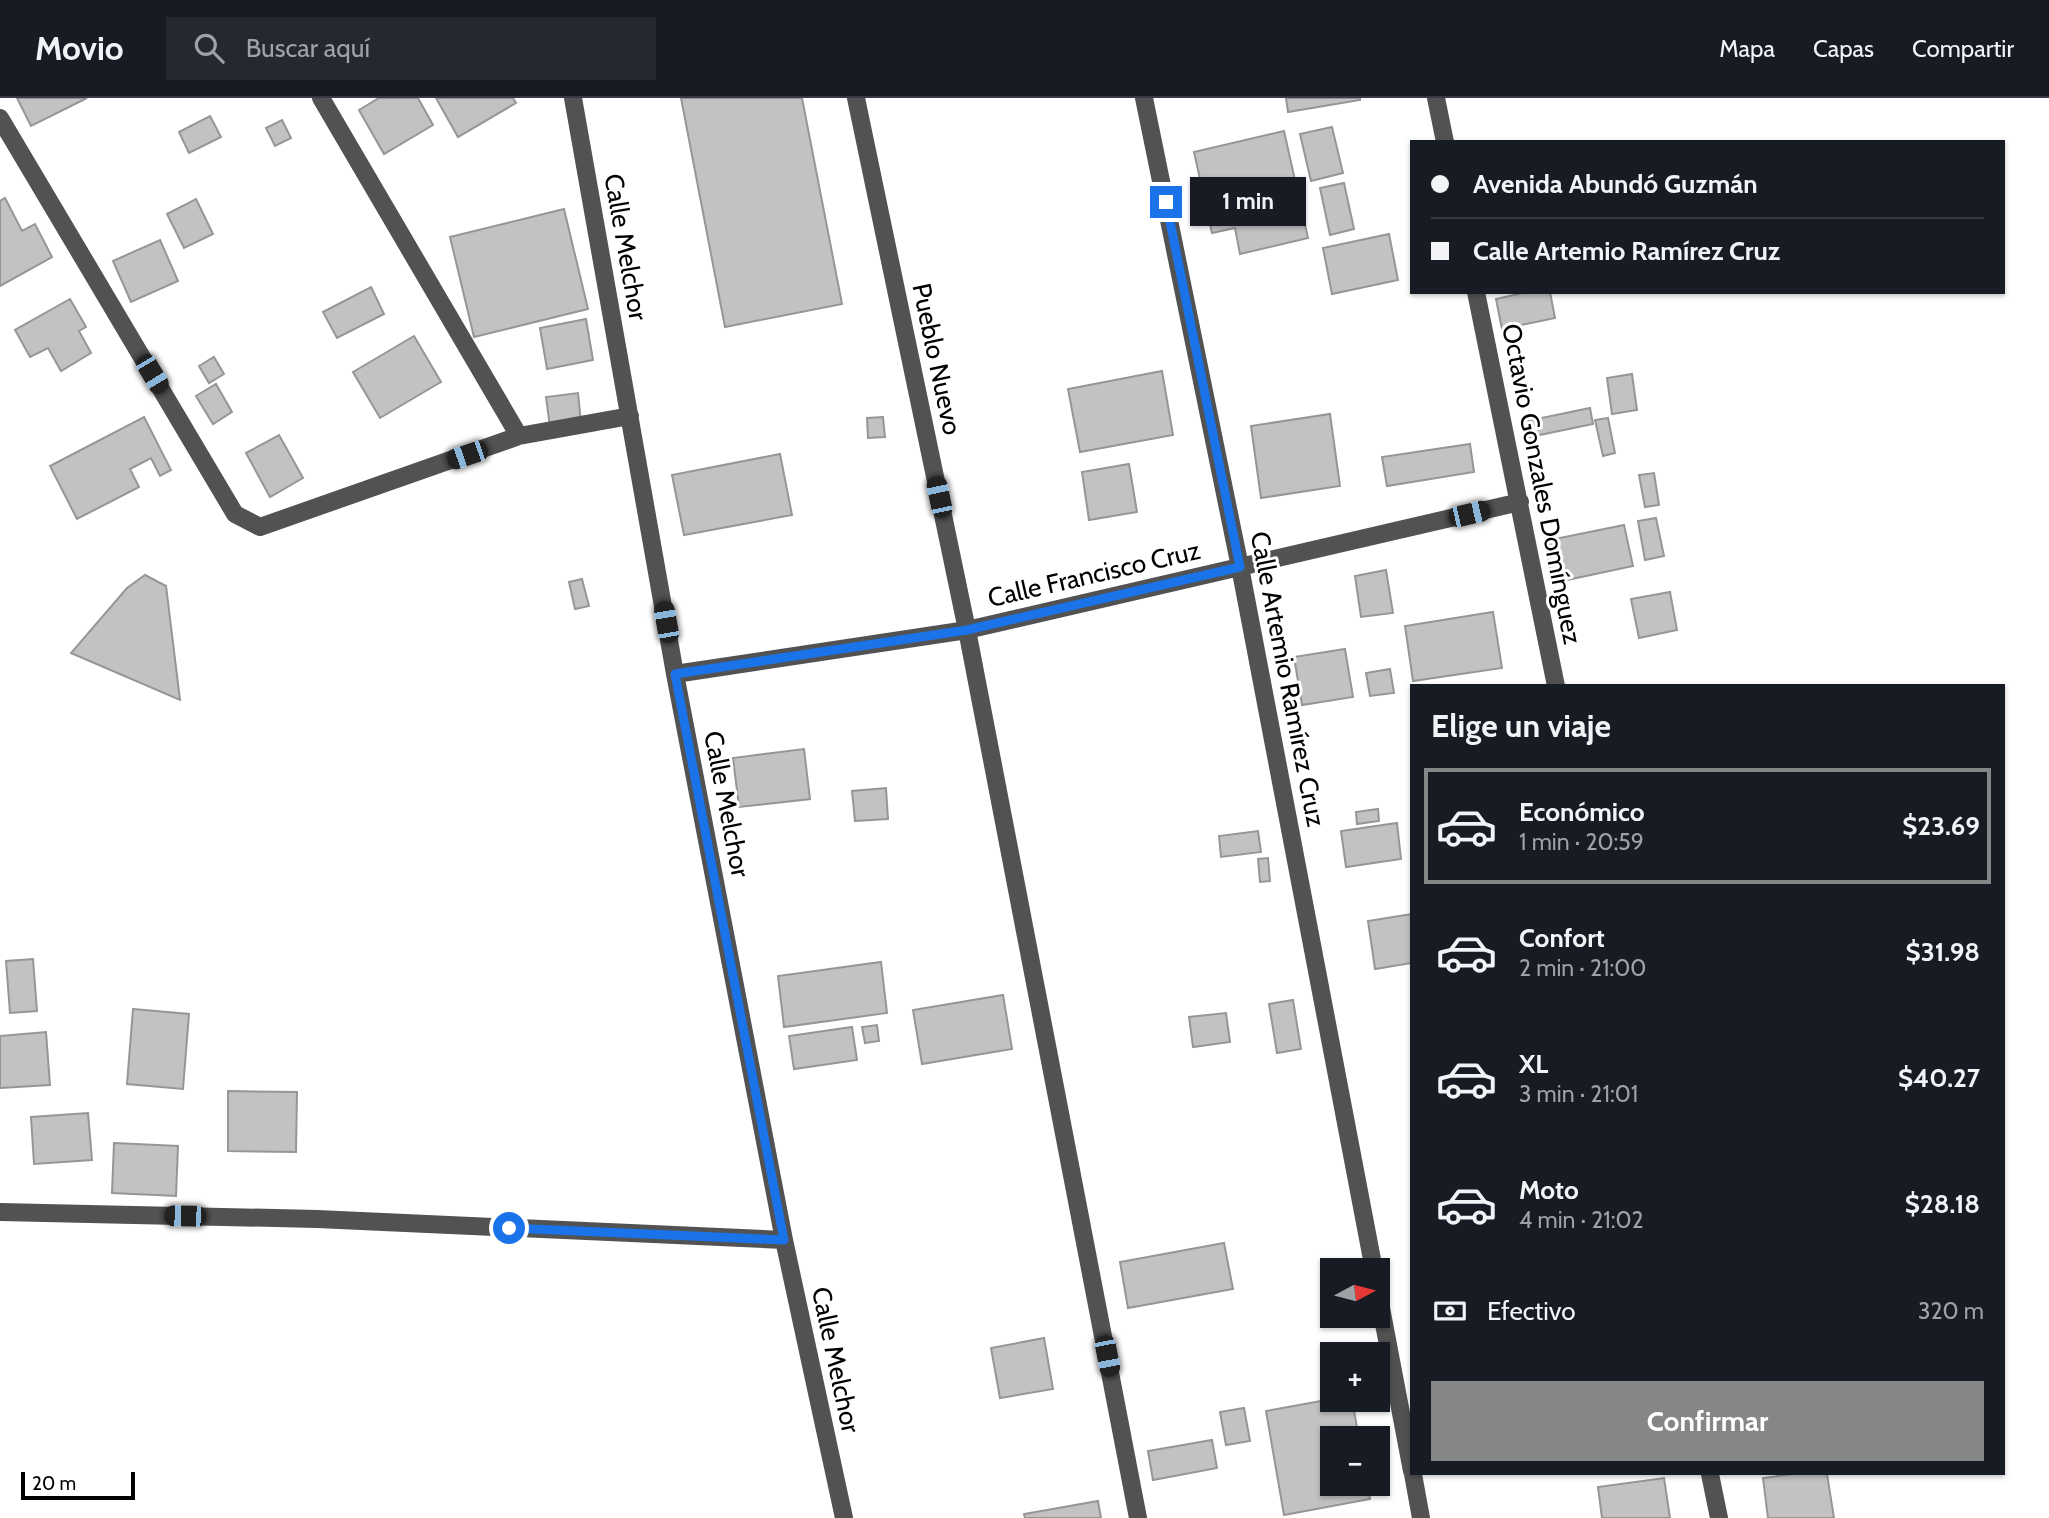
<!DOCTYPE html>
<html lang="es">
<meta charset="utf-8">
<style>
:root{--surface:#171b24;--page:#242831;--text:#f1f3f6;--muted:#9ea1a6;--line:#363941;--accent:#858687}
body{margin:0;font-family:Cabin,sans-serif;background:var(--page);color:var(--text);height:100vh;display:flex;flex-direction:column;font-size:26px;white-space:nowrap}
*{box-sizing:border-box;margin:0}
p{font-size:23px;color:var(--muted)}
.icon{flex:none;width:38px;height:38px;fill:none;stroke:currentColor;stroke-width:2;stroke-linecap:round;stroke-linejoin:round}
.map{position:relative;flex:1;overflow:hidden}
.panel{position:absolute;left:1410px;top:586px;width:595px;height:791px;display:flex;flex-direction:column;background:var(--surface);border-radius:0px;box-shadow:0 2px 5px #0004}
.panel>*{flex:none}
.banner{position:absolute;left:1410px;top:42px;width:595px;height:154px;border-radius:0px;box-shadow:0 2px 5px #0004;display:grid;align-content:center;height:154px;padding:0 21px;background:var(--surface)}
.needle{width:46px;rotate:83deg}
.buttons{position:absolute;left:1320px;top:1160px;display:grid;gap:14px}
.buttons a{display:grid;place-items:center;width:70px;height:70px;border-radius:0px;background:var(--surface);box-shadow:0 2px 5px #0004;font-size:35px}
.scale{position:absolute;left:21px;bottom:18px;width:114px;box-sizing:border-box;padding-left:7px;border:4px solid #000;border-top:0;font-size:19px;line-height:24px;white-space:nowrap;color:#000;-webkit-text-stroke:5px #fff;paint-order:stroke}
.end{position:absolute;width:32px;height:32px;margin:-16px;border:9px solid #1a73e8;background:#fff;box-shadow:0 0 0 4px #fff}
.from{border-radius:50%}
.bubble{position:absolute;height:49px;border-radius:0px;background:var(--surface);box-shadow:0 2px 5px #0004;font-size:23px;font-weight:700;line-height:49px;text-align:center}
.car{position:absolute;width:21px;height:42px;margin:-21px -10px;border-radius:9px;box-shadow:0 0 5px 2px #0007;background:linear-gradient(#222 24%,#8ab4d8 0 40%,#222 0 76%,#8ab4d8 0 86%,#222 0)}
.banner b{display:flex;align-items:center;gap:24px;height:66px;font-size:26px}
.banner b+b{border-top:2px solid var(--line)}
.banner i{width:18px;height:18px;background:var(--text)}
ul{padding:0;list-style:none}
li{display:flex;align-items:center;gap:21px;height:116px;margin:0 14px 10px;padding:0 7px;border:4px solid transparent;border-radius:0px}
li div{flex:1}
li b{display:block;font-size:26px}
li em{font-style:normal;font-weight:700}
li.active{border-color:var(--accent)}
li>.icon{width:63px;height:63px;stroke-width:1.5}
h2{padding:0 21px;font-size:32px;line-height:84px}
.pay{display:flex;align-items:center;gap:18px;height:77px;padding:0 21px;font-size:26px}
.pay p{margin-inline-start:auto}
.action{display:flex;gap:14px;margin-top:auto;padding:14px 21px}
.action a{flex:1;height:80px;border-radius:0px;background:var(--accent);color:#fff;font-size:28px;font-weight:700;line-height:80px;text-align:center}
header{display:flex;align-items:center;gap:42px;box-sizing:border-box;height:98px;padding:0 35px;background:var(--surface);border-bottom:2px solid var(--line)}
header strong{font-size:33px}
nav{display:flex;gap:38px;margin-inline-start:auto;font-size:24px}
.search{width:490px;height:63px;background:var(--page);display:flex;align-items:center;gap:18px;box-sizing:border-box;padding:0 24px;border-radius:0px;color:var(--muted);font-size:26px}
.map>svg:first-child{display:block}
.building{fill:#c2c2c2;stroke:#969696;stroke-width:2}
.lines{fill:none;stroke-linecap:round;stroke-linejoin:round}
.minor{stroke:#525252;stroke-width:18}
.route{stroke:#1a73e8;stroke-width:9}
.labels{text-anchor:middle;stroke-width:6;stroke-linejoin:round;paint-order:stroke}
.street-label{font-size:26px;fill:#000;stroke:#fff}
</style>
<header>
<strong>Movio</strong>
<div class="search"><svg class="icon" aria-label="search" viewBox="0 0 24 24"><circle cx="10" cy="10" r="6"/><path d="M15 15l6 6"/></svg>Buscar aquí</div>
<nav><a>Mapa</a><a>Capas</a><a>Compartir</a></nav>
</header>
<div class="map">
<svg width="2049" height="1420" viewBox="0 0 2049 1420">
<rect width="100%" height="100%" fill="#fff"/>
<path class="building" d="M 17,0 L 87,0 L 31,28 Z
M 379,0 L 418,0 L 433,27 L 384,56 L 359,12 Z
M 436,0 L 513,0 L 516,5 L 458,39 Z
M 681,0 L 802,0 L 842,206 L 725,229 Z
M 1286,0 L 1360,0 L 1360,2 L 1288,14 Z
M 210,18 L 221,39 L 189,55 L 179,34 Z
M 282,22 L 291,40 L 275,48 L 266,30 Z
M 1332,29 L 1343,75 L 1311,83 L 1300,36 Z
M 1284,33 L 1308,140 L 1240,156 L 1235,130 L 1212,135 L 1194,54 Z
M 1344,85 L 1354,131 L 1330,137 L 1320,90 Z
M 5,100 L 22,133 L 35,126 L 52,159 L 0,188 L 0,103 Z
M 196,101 L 213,136 L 184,150 L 167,116 Z
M 564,111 L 588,211 L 474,239 L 450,139 Z
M 1389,136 L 1398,182 L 1332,196 L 1323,150 Z
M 160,142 L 178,183 L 131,204 L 113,163 Z
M 371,189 L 384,216 L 337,240 L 323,214 Z
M 1527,194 L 1550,194 L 1555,220 L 1502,231 L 1496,201 Z
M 70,201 L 86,229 L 79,233 L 91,255 L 61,273 L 48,250 L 30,259 L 15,232 Z
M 586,221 L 593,262 L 547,271 L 540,230 Z
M 414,238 L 441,284 L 380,320 L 353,274 Z
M 214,259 L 224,276 L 209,285 L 199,268 Z
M 1162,273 L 1173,337 L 1080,354 L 1068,291 Z
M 1632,276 L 1637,312 L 1612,316 L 1607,280 Z
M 216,286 L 232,314 L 213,326 L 196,298 Z
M 578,295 L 581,325 L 550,329 L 546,299 Z
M 1590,310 L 1593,326 L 1530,339 L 1527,323 Z
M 1330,316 L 1340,388 L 1261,400 L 1251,328 Z
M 144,319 L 171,372 L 160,378 L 151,360 L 130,371 L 139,389 L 77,421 L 50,368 Z
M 883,319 L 885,339 L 868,340 L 867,320 Z
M 1608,320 L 1615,355 L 1603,358 L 1595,322 Z
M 279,337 L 303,380 L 270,399 L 246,355 Z
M 1470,346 L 1474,374 L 1387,388 L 1382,359 Z
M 780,356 L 792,417 L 684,437 L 672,377 Z
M 1129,366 L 1137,414 L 1089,422 L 1082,374 Z
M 1654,375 L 1659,407 L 1645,409 L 1639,377 Z
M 1656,420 L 1664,458 L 1645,462 L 1638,423 Z
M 1624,427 L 1633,468 L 1553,485 L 1545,443 Z
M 1386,472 L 1393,515 L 1361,519 L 1355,478 Z
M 145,477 L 166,488 L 180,602 L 71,555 L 127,490 Z
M 582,481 L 589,508 L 575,511 L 569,484 Z
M 1670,494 L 1677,532 L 1639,540 L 1631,501 Z
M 1493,514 L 1502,570 L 1413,583 L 1405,528 Z
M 1345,551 L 1353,599 L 1302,607 L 1294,559 Z
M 1390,571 L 1394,595 L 1370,598 L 1366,575 Z
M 804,651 L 810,701 L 739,709 L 733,660 Z
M 886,690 L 888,721 L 855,723 L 852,693 Z
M 1378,711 L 1379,723 L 1357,726 L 1356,714 Z
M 1397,725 L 1401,761 L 1346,769 L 1341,733 Z
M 1258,733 L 1261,754 L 1221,759 L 1219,738 Z
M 1268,760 L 1270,783 L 1260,784 L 1258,761 Z
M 1412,816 L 1412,865 L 1375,871 L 1368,823 Z
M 33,861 L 37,913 L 10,915 L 6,863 Z
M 881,864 L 887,915 L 784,929 L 778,878 Z
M 1003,897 L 1012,951 L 922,966 L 913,912 Z
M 1293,902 L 1301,951 L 1277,955 L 1269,906 Z
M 133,911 L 189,916 L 183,991 L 127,986 Z
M 1226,915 L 1230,944 L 1193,949 L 1189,919 Z
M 877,927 L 879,943 L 865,945 L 862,929 Z
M 852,929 L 857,962 L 794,971 L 789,938 Z
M 46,934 L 50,987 L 0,990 L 0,938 Z
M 228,993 L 297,994 L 296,1054 L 228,1053 Z
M 88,1015 L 92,1062 L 34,1066 L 31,1019 Z
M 114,1045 L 178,1048 L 176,1098 L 112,1095 Z
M 1224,1145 L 1233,1191 L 1128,1210 L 1120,1164 Z
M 1044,1240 L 1053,1291 L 1000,1300 L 991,1250 Z
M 1332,1301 L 1352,1302 L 1359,1340 L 1332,1340 L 1332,1386 L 1367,1386 L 1370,1401 L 1284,1417 L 1266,1313 Z
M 1244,1310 L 1250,1343 L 1226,1347 L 1220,1314 Z
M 1212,1342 L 1217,1370 L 1153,1382 L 1148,1353 Z
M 1792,1376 L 1827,1376 L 1834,1420 L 1768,1420 L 1763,1380 Z
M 1664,1380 L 1670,1420 L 1602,1420 L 1598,1389 Z
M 1098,1403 L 1101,1420 L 1025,1420 L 1024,1416 Z"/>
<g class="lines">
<path class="minor" d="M 321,0 L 519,338
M 573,0 L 675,576 L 784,1142 L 844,1420
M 856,0 L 967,532 L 1138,1420
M 1144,0 L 1240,469 L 1374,1172
M 1436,0 L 1445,44
M 0,20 L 235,416 L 260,429 L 519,338 L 630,318
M 1476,194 L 1556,588
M 675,576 L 967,532 L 1520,404
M 0,1114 L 317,1121 L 784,1142
M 1377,1189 L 1412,1373
M 1413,1376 L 1421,1420
M 1710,1376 L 1719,1420"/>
</g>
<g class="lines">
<path class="route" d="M 509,1130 L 784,1142 L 675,576 L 967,532 L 1240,469 L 1166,104"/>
</g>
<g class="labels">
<g class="street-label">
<text transform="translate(626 149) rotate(80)" y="9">Calle Melchor</text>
<text transform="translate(937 261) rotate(78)" y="9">Pueblo Nuevo</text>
<text transform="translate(1542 386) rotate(79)" y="9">Octavio Gonzales Domínguez</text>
<text transform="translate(1094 476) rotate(-13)" y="9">Calle Francisco Cruz</text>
<text transform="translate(1288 581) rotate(79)" y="9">Calle Artemio Ramírez Cruz</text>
<text transform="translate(727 706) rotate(79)" y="9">Calle Melchor</text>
<text transform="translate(836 1262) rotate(78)" y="9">Calle Melchor</text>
</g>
</g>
</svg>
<div class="buttons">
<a><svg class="needle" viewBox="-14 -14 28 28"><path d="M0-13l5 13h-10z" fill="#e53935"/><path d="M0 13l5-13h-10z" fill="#9ea1a6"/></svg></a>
<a>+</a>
<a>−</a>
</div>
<div class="scale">20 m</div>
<i class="end from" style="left:509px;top:1130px"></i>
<i class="end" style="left:1166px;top:104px"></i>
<div class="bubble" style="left:1190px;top:79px;width:116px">1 min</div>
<i class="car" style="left:152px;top:276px;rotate:149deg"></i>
<i class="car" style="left:467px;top:357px;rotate:251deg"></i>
<i class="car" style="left:939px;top:399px;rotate:348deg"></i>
<i class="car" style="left:1469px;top:416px;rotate:77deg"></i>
<i class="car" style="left:666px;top:524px;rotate:350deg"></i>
<i class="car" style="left:185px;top:1118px;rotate:271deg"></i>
<i class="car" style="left:1107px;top:1258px;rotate:169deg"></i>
<div class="banner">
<b><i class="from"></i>Avenida Abundó Guzmán</b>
<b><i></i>Calle Artemio Ramírez Cruz</b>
</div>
<section class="panel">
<h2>Elige un viaje</h2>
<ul>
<li class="active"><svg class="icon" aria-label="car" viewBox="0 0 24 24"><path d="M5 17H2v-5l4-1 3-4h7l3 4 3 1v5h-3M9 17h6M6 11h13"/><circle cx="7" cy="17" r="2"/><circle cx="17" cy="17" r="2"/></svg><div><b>Económico</b><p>1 min · 20:59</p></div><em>$23.69</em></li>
<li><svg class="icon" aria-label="car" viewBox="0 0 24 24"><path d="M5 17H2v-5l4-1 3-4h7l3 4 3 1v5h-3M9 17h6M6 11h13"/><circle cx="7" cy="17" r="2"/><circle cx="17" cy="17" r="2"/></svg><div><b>Confort</b><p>2 min · 21:00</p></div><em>$31.98</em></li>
<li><svg class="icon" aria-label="car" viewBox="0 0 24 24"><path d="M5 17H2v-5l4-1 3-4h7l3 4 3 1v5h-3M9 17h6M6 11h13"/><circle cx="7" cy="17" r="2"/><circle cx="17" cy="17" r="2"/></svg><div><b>XL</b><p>3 min · 21:01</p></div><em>$40.27</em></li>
<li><svg class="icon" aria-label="car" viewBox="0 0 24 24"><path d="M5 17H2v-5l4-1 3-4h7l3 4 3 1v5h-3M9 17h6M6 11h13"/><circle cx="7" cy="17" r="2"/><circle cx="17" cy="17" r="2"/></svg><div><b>Moto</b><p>4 min · 21:02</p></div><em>$28.18</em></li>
</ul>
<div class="pay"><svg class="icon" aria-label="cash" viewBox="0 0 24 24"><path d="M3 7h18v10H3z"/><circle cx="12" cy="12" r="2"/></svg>Efectivo<p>320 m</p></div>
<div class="action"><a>Confirmar</a></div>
</section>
</div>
